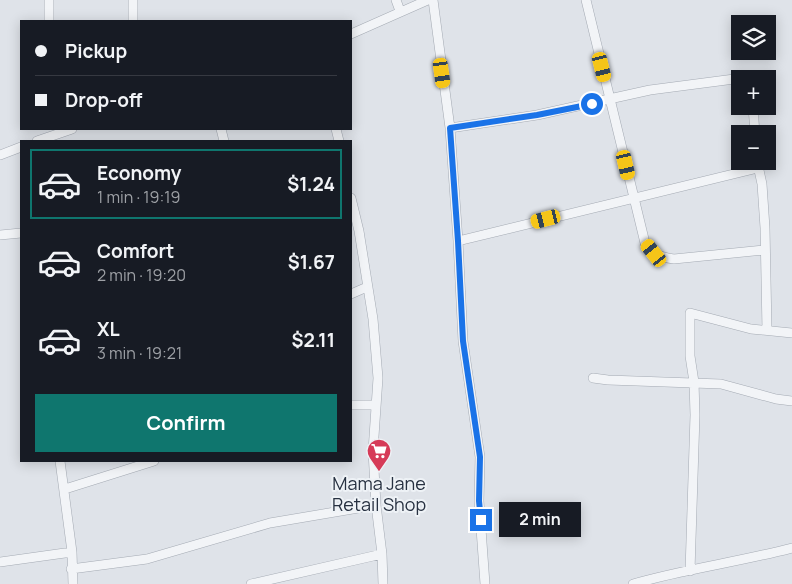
<!DOCTYPE html>
<meta charset="utf-8">
<style>
:root{--surface:#171b24;--page:#20242c;--text:#f1f3f6;--muted:#9ea1a6;--line:#363941;--accent:#0f766e}
body{margin:0;font-family:Manrope,sans-serif;background:var(--page);color:var(--text);height:100vh;display:flex;flex-direction:column;font-size:19px;white-space:nowrap}
*{box-sizing:border-box;margin:0}
p{font-size:16px;color:var(--muted)}
.icon{flex:none;width:28px;height:28px;fill:none;stroke:currentColor;stroke-width:2;stroke-linecap:round;stroke-linejoin:round}
.map{position:relative;flex:1;overflow:hidden}
.sheet{position:absolute;left:20px;top:140px;width:332px;height:322px;display:flex;flex-direction:column;background:var(--surface);border-radius:0px;box-shadow:0 2px 12px #0003}
.sheet>*{flex:none}
.hud{position:absolute;left:20px;top:20px;width:332px;height:110px;border-radius:0px;box-shadow:0 2px 12px #0003;display:grid;align-content:center;height:110px;padding:0 15px;background:var(--surface)}
.tools{position:absolute;left:731px;top:15px;display:grid;gap:10px}
.tools a{display:grid;place-items:center;width:45px;height:45px;border-radius:0px;background:var(--surface);box-shadow:0 2px 12px #0003;font-size:25px}
.end{position:absolute;width:22px;height:22px;margin:-11px;border:6px solid #1a73e8;background:#fff;box-shadow:0 0 0 2px #fff}
.from{border-radius:50%}
.bubble{position:absolute;height:35px;border-radius:0px;background:var(--surface);box-shadow:0 2px 12px #0003;font-size:16px;font-weight:700;line-height:35px;text-align:center}
.car{position:absolute;width:15px;height:30px;margin:-15px -8px;border-radius:6px;box-shadow:0 0 4px 1px #0007;background:linear-gradient(#f5c518 24%,#345 0 40%,#f5c518 0 76%,#345 0 86%,#f5c518 0)}
.hud b{display:flex;align-items:center;gap:18px;height:48px;font-size:19px}
.hud b+b{border-top:1px solid var(--line)}
.hud i{width:12px;height:12px;background:var(--text)}
ul{padding:9px 0 0;list-style:none}
li{display:flex;align-items:center;gap:15px;height:70px;margin:0 10px 8px;padding:0 5px;border:2px solid transparent;border-radius:0px}
li div{flex:1}
li b{display:block;font-size:19px}
li em{font-style:normal;font-weight:700}
li.current{border-color:var(--accent)}
li>.icon{width:45px;height:45px;stroke-width:1.5}
.action{display:flex;gap:10px;margin-top:auto;padding:10px 15px}
.action a{flex:1;height:58px;border-radius:0px;background:var(--accent);color:#fff;font-size:20px;font-weight:700;line-height:58px;text-align:center}
.map>svg:first-child{display:block}
.lines{fill:none;stroke-linecap:round;stroke-linejoin:round}
.minor-casing{stroke:#a4aab3;stroke-width:10}
.minor{stroke:#f2f4f7;stroke-width:9}
.route{stroke:#1a73e8;stroke-width:6}
.labels{text-anchor:middle;stroke-width:4;stroke-linejoin:round;paint-order:stroke}
.poi-label{font-size:18px;fill:#273141;stroke:#eef2f6}
</style>
<div class="map">
<svg width="792" height="584" viewBox="0 0 792 584">
<rect width="100%" height="100%" fill="#dfe3e9"/>
<g class="lines">
<defs>
<path id="minor" d="M 133,0 L 133,21
M 396,0 L 400,11
M 433,0 L 450,128 L 458,241 L 463,341 L 480,457 L 479,501 L 485,584
M 586,0 L 645,243 C 655,254 658,257 674,259 L 764,250
M 49,21 L 49,0
M 351,34 L 428,0
M 753,106 L 755,134
M 450,128 L 537,115 L 650,90 L 742,78 L 746,79
M 221,129 L 224,141
M 336,129 L 339,141
M 37,141 L 72,129
M 0,155 L 21,147
M 757,161 L 762,184 L 765,228 L 767,330
M 351,198 L 359,231 L 373,319 L 378,378 L 373,451 L 376,505 L 382,554 L 383,584
M 0,235 L 21,233
M 458,241 L 758,168
M 351,294 L 367,287
M 593,378 L 608,380 L 721,384 L 776,399 L 792,401
M 351,405 L 376,405
M 60,461 L 72,552 L 73,584
M 65,489 L 154,461
M 0,562 L 72,552
M 71,569 L 147,559 L 270,523 L 376,505
M 690,571 L 695,415 L 694,382 L 690,356 L 690,313 L 751,329 L 792,333
M 251,584 L 382,554
M 633,584 C 685,569 739,562 792,548"/>
</defs>
<use href="#minor" class="minor-casing"/>
<use href="#minor" class="minor"/>
</g>
<g class="lines">
<path class="route" d="M 481,520 L 479,501 L 480,457 L 463,341 L 458,241 L 450,128 L 537,115 L 592,104"/>
</g>
<defs>
<symbol id="supermarket-pin" viewBox="-11 -11 22 30"><path d="M0 17L-7.5 6A9.5 9.5 0 1 1 7.5 6Z" fill="#d63b58" stroke="#eef2f6"/><path d="M-6-5.5h2.5l.6 2H6L4.5 2H-2.5L-4.4-4H-6ZM-1.5 3.2a1.3 1.3 0 1 0 .1 0ZM3 3.2a1.3 1.3 0 1 0 .1 0Z" fill="#fff"/></symbol>
</defs>
<g fill-rule="evenodd">
<use href="#supermarket-pin" x="365" y="437" width="28" height="38"/>
</g>
<g class="labels">
<g class="poi-label">
<text x="379" y="490">Mama Jane<tspan x="379" dy="21">Retail Shop</tspan></text>
</g>
</g>
</svg>
<div class="tools">
<a><svg class="icon" aria-label="layers" viewBox="0 0 24 24"><path d="M12 4l9 5-9 5-9-5zM3 14l9 5 9-5"/></svg></a>
<a>+</a>
<a>−</a>
</div>
<i class="end from" style="left:592px;top:104px"></i>
<i class="end" style="left:481px;top:520px"></i>
<div class="bubble" style="left:499px;top:502px;width:82px">2 min</div>
<i class="car" style="left:602px;top:67px;rotate:166deg"></i>
<i class="car" style="left:442px;top:73px;rotate:172deg"></i>
<i class="car" style="left:626px;top:165px;rotate:167deg"></i>
<i class="car" style="left:546px;top:219px;rotate:256deg"></i>
<i class="car" style="left:654px;top:253px;rotate:321deg"></i>
<div class="hud">
<b><i class="from"></i>Pickup</b>
<b><i></i>Drop-off</b>
</div>
<section class="sheet">
<ul>
<li class="current"><svg class="icon" aria-label="car" viewBox="0 0 24 24"><path d="M5 17H2v-5l4-1 3-4h7l3 4 3 1v5h-3M9 17h6M6 11h13"/><circle cx="7" cy="17" r="2"/><circle cx="17" cy="17" r="2"/></svg><div><b>Economy</b><p>1 min · 19:19</p></div><em>$1.24</em></li>
<li><svg class="icon" aria-label="car" viewBox="0 0 24 24"><path d="M5 17H2v-5l4-1 3-4h7l3 4 3 1v5h-3M9 17h6M6 11h13"/><circle cx="7" cy="17" r="2"/><circle cx="17" cy="17" r="2"/></svg><div><b>Comfort</b><p>2 min · 19:20</p></div><em>$1.67</em></li>
<li><svg class="icon" aria-label="car" viewBox="0 0 24 24"><path d="M5 17H2v-5l4-1 3-4h7l3 4 3 1v5h-3M9 17h6M6 11h13"/><circle cx="7" cy="17" r="2"/><circle cx="17" cy="17" r="2"/></svg><div><b>XL</b><p>3 min · 19:21</p></div><em>$2.11</em></li>
</ul>
<div class="action"><a>Confirm</a></div>
</section>
</div>
